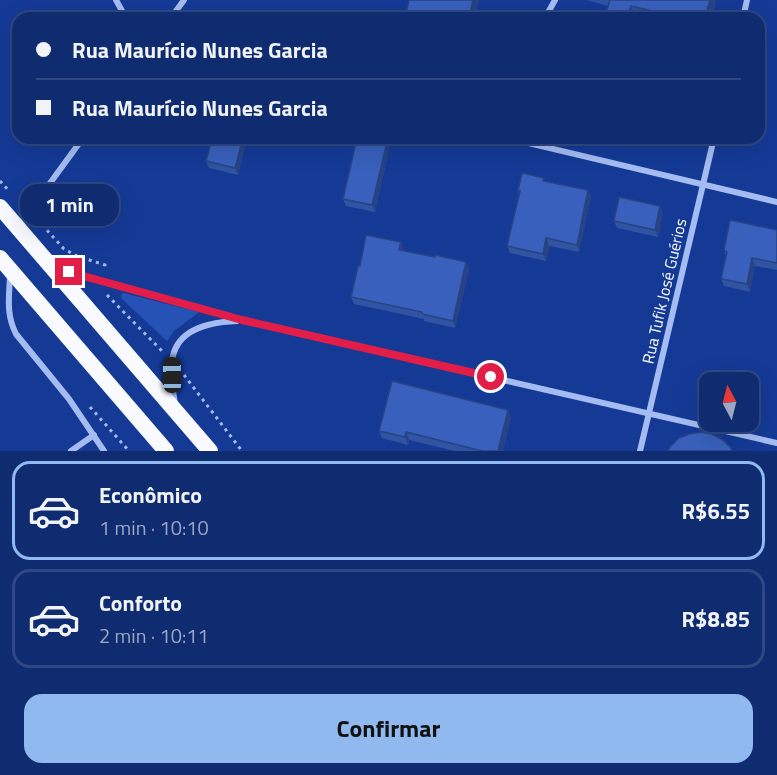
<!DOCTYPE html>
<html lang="pt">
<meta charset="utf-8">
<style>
:root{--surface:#0f2c70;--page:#1d3878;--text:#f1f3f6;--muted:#9ba7c3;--line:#2f4883;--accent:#90b9f0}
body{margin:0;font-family:"Titillium Web",sans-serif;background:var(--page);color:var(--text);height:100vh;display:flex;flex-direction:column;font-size:22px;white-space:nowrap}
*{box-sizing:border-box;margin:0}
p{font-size:20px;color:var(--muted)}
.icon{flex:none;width:33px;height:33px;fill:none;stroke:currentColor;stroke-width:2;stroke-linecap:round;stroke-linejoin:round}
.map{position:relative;height:451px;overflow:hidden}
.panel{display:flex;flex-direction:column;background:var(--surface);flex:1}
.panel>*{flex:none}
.banner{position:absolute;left:12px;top:12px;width:753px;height:132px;border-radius:18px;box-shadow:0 6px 24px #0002,0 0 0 2px var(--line);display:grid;align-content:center;height:132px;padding:0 24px;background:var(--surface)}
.needle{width:39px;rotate:353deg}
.fabs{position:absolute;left:699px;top:372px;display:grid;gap:12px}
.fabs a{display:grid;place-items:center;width:60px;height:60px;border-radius:12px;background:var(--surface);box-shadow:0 6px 24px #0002,0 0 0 2px var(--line);font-size:30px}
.end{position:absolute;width:27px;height:27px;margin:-14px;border:8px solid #e11d48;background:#fff;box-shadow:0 0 0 3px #fff}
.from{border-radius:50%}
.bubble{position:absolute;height:42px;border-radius:18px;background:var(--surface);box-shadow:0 6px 24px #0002,0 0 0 2px var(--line);font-size:20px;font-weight:700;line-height:42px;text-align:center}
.car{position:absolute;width:18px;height:36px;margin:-18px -9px;border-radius:8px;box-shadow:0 0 4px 2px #0007;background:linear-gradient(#222 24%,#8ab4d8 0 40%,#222 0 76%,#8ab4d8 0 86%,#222 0)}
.banner b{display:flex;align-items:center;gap:21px;height:57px;font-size:22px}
.banner b+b{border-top:2px solid var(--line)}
.banner i{width:15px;height:15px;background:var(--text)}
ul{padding:10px 0 0;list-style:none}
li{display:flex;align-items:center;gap:18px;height:99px;margin:0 12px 9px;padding:0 12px;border:3px solid var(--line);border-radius:18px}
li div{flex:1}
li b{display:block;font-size:22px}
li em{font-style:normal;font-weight:700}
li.active{border-color:var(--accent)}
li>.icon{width:54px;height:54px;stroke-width:1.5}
.button{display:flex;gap:12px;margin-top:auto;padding:12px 24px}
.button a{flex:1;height:69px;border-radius:18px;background:var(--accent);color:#111;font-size:24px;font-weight:700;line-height:69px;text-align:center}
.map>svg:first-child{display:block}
.green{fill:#2752b5}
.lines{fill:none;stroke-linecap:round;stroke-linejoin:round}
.path{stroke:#a5bcf2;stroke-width:3;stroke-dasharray:3 4.5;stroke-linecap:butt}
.minor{stroke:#a5bcf2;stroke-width:6}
.trunk{stroke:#f8faff;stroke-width:16}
.wall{fill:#3053a2}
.shaded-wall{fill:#274384}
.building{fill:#3860bc;stroke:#274384;stroke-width:1.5}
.route{stroke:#e11d48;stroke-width:8}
.labels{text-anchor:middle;stroke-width:4.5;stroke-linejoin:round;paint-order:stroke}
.street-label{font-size:16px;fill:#fff;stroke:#143a96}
</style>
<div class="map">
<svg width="777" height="451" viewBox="0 0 777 451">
<rect width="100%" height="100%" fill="#143a96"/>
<path class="green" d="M 123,293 L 199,312 L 174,331 L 167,341 L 122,299 L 121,295 Z"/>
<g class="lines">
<path class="path" d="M 0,181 L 9,191
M 37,219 L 64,249 L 77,256 L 105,265 L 103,270
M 107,295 L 163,352
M 184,375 L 242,451
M 90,407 L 129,451"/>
<path class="minor" d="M 116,0 L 126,18
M 171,18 L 184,0
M 545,18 L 555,0
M 743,18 L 747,0
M 507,138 L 777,202
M 18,227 L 83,138
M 58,269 L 242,320 L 777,443
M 10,276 C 9,298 6,314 16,334 L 69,399 L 104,451
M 175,405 C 173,391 171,376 172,362 C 175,329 210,322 237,321
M 71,451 L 94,435
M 640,451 L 714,138"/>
<path class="trunk" d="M 0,207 L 210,451
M 0,258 L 166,451"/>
</g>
<path class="wall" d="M 586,0 L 716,0 L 712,18 L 644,18 L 634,16 L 634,18 L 606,18 L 605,16 L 608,6 Z
M 247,138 L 238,175 L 209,168 L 206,161 Z
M 387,142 L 389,149 L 375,212 L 346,206 L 343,199 Z
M 545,181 L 588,190 L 591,197 L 579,252 L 549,246 L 546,261 L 510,253 L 507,246 L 519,193 L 518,190 Z
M 663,213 L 658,237 L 617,228 L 614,221 Z
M 777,230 L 777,270 L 755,266 L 750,292 L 724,286 L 721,279 L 726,257 L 724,250 Z
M 401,242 L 403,249 L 403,251 L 435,257 L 466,262 L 469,269 L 455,328 L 424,321 L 424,319 L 354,304 L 351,297 L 360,266 Z
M 511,417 L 503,451 L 455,451 L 409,440 L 408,445 L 382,438 L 379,431 Z"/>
<path class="shaded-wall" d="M 473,0 L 479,0 L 475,18 L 469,18 Z
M 710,0 L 716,0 L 712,18 L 705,18 Z
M 631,6 L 634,16 L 634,18 L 627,18 Z
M 243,138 L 247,138 L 238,175 L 235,168 Z
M 387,142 L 389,149 L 375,212 L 372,205 Z
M 588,190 L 591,197 L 579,252 L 577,245 Z
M 660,206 L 663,213 L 658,237 L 655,230 Z
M 546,238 L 549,246 L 546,261 L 543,254 Z
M 401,242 L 403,249 L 402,257 L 399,250 Z
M 752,258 L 755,266 L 750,292 L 747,284 Z
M 466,262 L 469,269 L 455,328 L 453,321 Z
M 508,410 L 511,417 L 503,451 L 498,451 Z
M 406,432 L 409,440 L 408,445 L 405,437 Z"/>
<path class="building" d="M 409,0 L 473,0 L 469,18 L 405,18 Z
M 610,0 L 710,0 L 705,18 L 680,18 L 631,6 L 627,18 L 613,18 L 605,16 Z
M 212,138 L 243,138 L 235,168 L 206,161 Z
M 357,138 L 369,138 L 387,142 L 372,205 L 343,199 Z
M 522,173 L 544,178 L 543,181 L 588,190 L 577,245 L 546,238 L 543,254 L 507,246 L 520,191 L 518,190 Z
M 619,197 L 660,206 L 655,230 L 614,221 Z
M 730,220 L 777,230 L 777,263 L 752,258 L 747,284 L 721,279 L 727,252 L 724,250 Z
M 366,235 L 401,242 L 399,250 L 435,257 L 435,255 L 466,262 L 453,321 L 422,314 L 422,312 L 351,297 L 358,266 L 360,266 Z
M 392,381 L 508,410 L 498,451 L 482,451 L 406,432 L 405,437 L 379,431 Z
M 701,432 L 712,434 L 723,440 L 731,448 L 732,451 L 668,451 L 670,447 L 679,438 L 689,434 Z"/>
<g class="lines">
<path class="route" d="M 69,272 L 242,320 L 491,377"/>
</g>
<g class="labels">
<g class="street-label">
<text transform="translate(664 291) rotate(-77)" y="6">Rua Tufik José Guérios</text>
</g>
</g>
</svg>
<div class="fabs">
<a><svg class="needle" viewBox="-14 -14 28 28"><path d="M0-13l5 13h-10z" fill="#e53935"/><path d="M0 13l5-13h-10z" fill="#9ba7c3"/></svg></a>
</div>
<i class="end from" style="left:491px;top:377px"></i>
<i class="end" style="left:69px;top:272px"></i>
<div class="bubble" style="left:20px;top:184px;width:99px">1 min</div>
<i class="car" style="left:172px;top:375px;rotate:359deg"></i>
<div class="banner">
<b><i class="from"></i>Rua Maurício Nunes Garcia</b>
<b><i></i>Rua Maurício Nunes Garcia</b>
</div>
</div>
<section class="panel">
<ul>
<li class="active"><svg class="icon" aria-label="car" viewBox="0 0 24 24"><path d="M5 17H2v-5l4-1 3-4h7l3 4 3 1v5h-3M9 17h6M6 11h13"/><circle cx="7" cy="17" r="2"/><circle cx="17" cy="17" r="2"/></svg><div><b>Econômico</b><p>1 min · 10:10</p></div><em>R$6.55</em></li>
<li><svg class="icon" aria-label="car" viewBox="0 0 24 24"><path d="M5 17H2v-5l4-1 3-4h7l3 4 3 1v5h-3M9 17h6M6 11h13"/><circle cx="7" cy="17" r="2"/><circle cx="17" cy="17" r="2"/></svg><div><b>Conforto</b><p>2 min · 10:11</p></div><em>R$8.85</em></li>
</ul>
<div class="button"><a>Confirmar</a></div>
</section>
